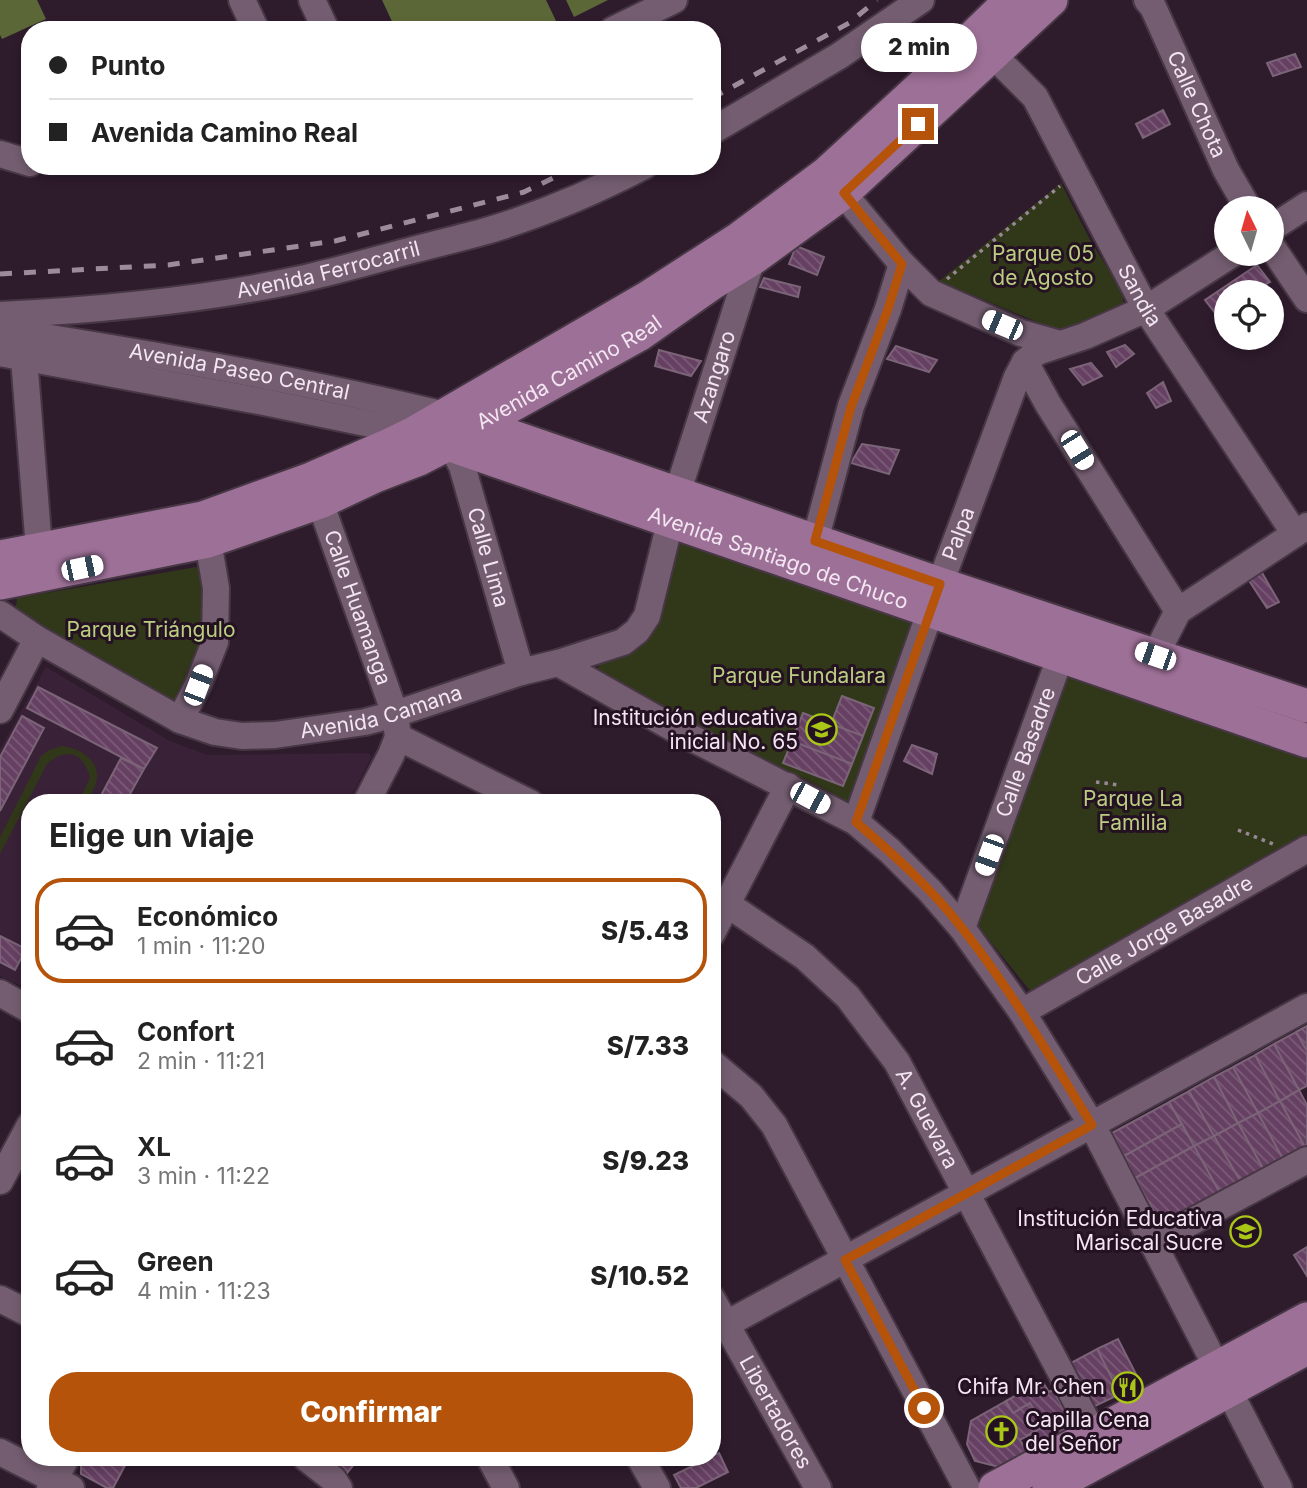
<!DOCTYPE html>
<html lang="es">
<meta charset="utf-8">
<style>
:root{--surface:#fff;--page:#f6f6f6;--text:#222;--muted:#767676;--line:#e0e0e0;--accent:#b45309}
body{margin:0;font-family:Inter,sans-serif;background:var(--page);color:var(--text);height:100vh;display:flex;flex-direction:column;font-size:26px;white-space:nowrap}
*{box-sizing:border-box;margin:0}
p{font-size:23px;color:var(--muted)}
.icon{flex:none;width:38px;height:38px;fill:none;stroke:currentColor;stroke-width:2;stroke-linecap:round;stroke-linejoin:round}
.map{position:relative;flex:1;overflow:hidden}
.panel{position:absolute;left:21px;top:794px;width:700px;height:672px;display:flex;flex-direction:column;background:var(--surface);border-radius:28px;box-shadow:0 4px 10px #0003}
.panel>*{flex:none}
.top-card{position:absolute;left:21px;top:21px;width:700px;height:154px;border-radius:28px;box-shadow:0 4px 10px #0003;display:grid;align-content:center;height:154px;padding:0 28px;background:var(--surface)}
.needle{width:46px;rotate:355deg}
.tools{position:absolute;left:1214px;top:196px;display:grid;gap:14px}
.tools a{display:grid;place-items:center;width:70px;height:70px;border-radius:50%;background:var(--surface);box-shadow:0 4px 10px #0003;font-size:35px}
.end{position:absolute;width:32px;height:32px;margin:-16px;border:9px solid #b45309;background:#fff;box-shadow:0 0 0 4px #fff}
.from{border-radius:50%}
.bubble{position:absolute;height:49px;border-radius:24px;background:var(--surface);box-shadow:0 4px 10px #0003;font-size:23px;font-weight:800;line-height:49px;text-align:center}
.car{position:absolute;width:21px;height:42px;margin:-21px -10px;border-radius:9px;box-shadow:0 0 5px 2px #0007;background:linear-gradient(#fff 24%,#345 0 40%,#fff 0 76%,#345 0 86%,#fff 0)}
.top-card b{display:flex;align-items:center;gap:24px;height:66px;font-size:26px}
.top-card b+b{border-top:2px solid var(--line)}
.top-card i{width:18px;height:18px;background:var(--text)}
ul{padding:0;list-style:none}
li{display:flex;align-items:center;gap:21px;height:105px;margin:0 14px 10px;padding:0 14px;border:4px solid transparent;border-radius:28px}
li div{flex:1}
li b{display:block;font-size:26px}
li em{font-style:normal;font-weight:800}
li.on{border-color:var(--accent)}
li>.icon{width:63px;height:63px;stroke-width:1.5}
h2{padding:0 28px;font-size:32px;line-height:84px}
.cta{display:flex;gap:14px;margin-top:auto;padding:14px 28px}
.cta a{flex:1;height:80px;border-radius:28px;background:var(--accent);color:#fff;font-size:28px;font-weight:800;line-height:80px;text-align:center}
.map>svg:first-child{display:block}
.built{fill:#392137}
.green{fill:#313819}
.water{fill:#5c6737}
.building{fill:url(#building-back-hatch);stroke:#7b6478;stroke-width:2}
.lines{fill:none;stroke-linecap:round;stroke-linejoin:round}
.minor-casing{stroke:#473745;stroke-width:30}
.major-casing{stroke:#473745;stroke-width:37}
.path{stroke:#988896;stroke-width:3.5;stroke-dasharray:3.5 5;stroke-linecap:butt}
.minor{stroke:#745d71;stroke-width:26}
.major{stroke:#9d7097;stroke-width:33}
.rail{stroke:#9c8b9a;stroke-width:5;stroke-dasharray:12 12;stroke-linecap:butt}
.route{stroke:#b45309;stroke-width:9}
.labels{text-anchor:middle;stroke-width:6;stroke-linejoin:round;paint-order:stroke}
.street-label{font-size:21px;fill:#f3e5f1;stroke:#241222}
.park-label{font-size:21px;fill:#bbcd81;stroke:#241222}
.poi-label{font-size:21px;fill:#f3e5f1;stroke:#241222;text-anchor:end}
</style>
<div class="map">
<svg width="1307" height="1488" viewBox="0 0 1307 1488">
<defs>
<pattern id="building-back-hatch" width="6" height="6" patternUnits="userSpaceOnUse" patternTransform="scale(1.75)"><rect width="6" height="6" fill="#664062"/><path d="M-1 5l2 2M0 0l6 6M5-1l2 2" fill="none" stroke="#7c5b79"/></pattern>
</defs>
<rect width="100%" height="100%" fill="#2e1b2c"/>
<path class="built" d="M 46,667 L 170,741 L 208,755 L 368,753 L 372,756 L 348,803 L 30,803 L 30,990 L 0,976 L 0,749 Z"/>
<path class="green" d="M 1061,183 L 1090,240 L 1123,292 L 1123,308 L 1058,331 L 939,281 Z
M 681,538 L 918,620 L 851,807 L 604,678 L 599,673 L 598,667 L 602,661 L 658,615 Z
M 202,566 L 207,637 L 181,709 L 15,615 L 17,598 Z
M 1069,669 L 1307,756 L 1307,841 L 1032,993 L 973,920 Z
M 62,746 C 80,748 102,761 96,783 C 94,790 89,797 86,803 L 78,803 L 90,778 C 84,753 67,746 47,764 L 0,854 L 0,837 L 41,756 L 49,750 Z"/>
<path class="water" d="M 0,0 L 37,0 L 46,19 L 2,39 L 0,35 Z
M 382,0 L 546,0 L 558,25 L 548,30 L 396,30 Z
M 566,0 L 608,0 L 574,17 Z"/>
<path class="building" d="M 1295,54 L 1301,67 L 1273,76 L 1267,63 Z
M 1163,110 L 1170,124 L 1143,138 L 1136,124 Z
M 796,246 L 824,257 L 817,275 L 789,264 Z
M 1257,265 L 1270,282 L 1251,292 L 1227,292 L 1227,306 L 1215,313 L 1205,300 Z
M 764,278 L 800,287 L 798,297 L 760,287 Z
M 1125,345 L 1134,354 L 1116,367 L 1107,352 Z
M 896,346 L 937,360 L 929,372 L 887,359 Z
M 659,350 L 701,361 L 691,376 L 655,366 Z
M 1091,363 L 1102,376 L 1083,385 L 1070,369 Z
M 1163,382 L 1171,401 L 1156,408 L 1147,393 Z
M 862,444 L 899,450 L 889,474 L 851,463 Z
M 1261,571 L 1279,602 L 1267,608 L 1248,579 Z
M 38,687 L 157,748 L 144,769 L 27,708 Z
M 842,696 L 874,708 L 863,736 L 831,724 Z
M 803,713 L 863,736 L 852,764 L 792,741 Z
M 22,716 L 44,728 L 0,811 L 0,757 Z
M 792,741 L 852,764 L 843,786 L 783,763 Z
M 912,745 L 937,754 L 932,774 L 904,761 Z
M 121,758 L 144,769 L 125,803 L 97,803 Z
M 0,936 L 26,949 L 15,970 L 0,962 Z
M 1307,1026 L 1307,1051 L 1296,1032 Z
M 1296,1032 L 1307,1051 L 1307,1086 L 1299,1090 L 1274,1044 Z
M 1274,1044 L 1299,1090 L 1280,1101 L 1255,1055 Z
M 1255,1055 L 1280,1101 L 1258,1113 L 1233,1067 Z
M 1233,1067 L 1258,1113 L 1238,1123 L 1214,1077 Z
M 1214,1077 L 1238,1123 L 1214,1136 L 1189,1091 Z
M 1299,1090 L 1307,1105 L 1307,1146 L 1305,1147 L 1280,1101 Z
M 1189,1091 L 1214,1136 L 1194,1146 L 1169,1102 Z
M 1280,1101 L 1305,1147 L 1283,1159 L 1258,1113 Z
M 1169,1102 L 1182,1124 L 1124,1156 L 1112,1133 Z
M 1258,1113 L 1283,1159 L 1264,1170 L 1238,1123 Z
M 1238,1123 L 1264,1170 L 1241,1182 L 1214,1136 Z
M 1182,1124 L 1194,1146 L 1135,1178 L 1124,1156 Z
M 1214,1136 L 1241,1182 L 1220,1193 L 1194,1146 Z
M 1194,1146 L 1220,1193 L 1168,1221 L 1158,1219 L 1135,1178 Z
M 1307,1247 L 1307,1276 L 1294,1255 Z
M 1118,1339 L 1141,1384 L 1120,1394 L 1097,1349 Z
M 1097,1349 L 1120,1394 L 1093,1407 L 1071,1363 Z
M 1042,1381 L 1049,1392 L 1053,1390 L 1073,1425 L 1032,1448 L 1026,1436 L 1043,1427 L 1030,1403 L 1013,1413 L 1006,1401 Z
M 1006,1401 L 1013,1413 L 1030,1403 L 1043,1427 L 1020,1440 L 1026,1451 L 999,1467 L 975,1461 L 967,1444 L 971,1421 Z
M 719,1453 L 728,1472 L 696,1488 L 681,1488 L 674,1475 L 709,1458 L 712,1458 L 712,1456 Z
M 84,1458 L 129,1458 L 113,1488 L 107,1488 L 81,1474 L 81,1463 Z
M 332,1458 L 359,1458 L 347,1473 L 330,1460 Z"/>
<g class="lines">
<defs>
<g id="minor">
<path d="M 242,0 L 256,30"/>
<path d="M 312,0 L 326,30"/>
<path id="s1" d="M 1147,0 L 1153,7 L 1226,170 L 1248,208"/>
<path d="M 613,30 L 674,0"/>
<path id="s2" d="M 992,54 L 1035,97 L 1146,309 L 1295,534"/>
<path d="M 712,131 L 839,56 L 921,0"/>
<path d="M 0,154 L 30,163"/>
<path d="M 832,180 L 902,264 L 931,293 L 1021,333 L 1060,344"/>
<path d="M 1272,228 L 1307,205"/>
<path d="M 1272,247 L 1307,299"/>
<path id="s3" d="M 0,315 C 99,310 199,301 296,280 C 334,272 371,261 409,251 C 435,244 461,238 486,231 C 540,215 594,192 644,166"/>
<path id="s4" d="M 0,330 C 149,353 298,379 445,415"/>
<path d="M 0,353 L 264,402 L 414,433"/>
<path d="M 24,358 L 39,549"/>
<path d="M 1025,362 L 1048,404 L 1178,611"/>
<path id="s5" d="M 450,443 L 462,466 L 521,672"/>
<path id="s6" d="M 320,502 L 395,714 L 398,737 L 391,755 L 366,803"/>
<path d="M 815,541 L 851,406 L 888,309 L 902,264"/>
<path id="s7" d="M 0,614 L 37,639 L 180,720 L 215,732 L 242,736 L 275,735 L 365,722 L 395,714 L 521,672 L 558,663 L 623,642 L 637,631 L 647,616 L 677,494 L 752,259"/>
<path d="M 1155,656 L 1178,611 L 1307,526"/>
<path d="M 558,663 L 680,732 L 856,822 L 890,851 L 930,891 L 962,928 L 1022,1012 L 1092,1125 L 1279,1488"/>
<path d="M 0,710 L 37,639"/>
<path d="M 180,720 L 198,685 L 215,642 L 216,588 L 208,541"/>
<path d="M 398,737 L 530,803"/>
<path id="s8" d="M 856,822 L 940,584 L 1017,377 L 1025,362 L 1037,352 L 1085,336 L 1146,309 L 1232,254"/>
<path id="s9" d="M 712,897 L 727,904 L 805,957 L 848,997 L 897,1062 L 1094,1435"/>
<path id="s10" d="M 962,928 L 1061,655"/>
<path d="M 712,933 L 788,786"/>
<path d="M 0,993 L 30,1010"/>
<path id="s11" d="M 1022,1012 L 1307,849"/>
<path d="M 712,1063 L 751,1096 L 774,1125 L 967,1488"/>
<path d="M 0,1181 L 30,1125"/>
<path d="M 1152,1243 L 1307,1160"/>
<path d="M 0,1299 L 30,1314"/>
<path id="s12" d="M 712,1299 L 818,1488"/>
<path d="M 712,1332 L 1307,1007"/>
<path d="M 0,1452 L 71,1488"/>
<path d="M 306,1458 L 333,1479 L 339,1488"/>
<path d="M 490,1458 L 506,1488"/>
<path d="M 640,1458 L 657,1488"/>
<path d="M 50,1488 L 66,1458"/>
</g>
<g id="major">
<path d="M 464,420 L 940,584 L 1307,706"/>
<path id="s13" d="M 436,440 L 1307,741"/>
<path d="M 0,557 L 203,518 L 311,479 L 385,447 L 414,433 L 647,298 L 740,238 L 827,173 L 936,73 L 1011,0"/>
<path id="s14" d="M 0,583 L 208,541 L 320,502 L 375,476 L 419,459 L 450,443 L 478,424 L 640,334 L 711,284 L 752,259 L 843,193 L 1051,0"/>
<path d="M 995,1488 L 1307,1319"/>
<path d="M 1049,1488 L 1307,1348"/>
</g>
</defs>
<use href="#minor" class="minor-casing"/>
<use href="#major" class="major-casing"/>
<path class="path" d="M 947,279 L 1060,186
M 1096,782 L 1119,785
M 1238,830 L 1273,844"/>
<use href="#minor" class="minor"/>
<use href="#major" class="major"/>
<path class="rail" d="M 712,98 L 849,23 L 877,0
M 0,274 L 168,265 L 335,241 L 524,192 L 578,166"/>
</g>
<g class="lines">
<path class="route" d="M 918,124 L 844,193 L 902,264 L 888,309 L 851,407 L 815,541 L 940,584 L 856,822 C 894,855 931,888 962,928 C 1011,990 1051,1058 1092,1125 L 845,1260 L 924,1408"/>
</g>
<defs>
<symbol id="school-ring" viewBox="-11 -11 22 22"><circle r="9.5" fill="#241222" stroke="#aac717" stroke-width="1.5"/><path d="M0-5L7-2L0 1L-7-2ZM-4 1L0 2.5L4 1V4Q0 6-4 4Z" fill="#aac717"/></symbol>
<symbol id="restaurant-ring" viewBox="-11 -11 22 22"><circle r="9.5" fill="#241222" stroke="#aac717" stroke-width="1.5"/><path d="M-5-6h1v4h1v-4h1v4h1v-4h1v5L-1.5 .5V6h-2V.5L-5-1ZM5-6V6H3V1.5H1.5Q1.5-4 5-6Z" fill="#aac717"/></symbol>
<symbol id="church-ring" viewBox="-11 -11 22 22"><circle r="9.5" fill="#241222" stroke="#aac717" stroke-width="1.5"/><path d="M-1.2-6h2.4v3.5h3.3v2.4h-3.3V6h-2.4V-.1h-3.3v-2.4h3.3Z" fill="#aac717"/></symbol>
</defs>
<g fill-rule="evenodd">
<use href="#school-ring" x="804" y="712" width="35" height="35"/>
<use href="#school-ring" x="1228" y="1214" width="35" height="35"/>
<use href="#restaurant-ring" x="1110" y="1370" width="35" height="35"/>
<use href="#church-ring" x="984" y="1414" width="35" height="35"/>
</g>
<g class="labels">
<g class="street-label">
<text dy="7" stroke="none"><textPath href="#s1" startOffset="116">Calle Chota</textPath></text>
<text dy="7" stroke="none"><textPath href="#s3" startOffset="332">Avenida Ferrocarril</textPath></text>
<text dy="7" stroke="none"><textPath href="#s2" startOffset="285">Sandia</textPath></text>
<text dy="7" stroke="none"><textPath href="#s4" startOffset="243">Avenida Paseo Central</textPath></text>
<text dy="7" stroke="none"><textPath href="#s14" startOffset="612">Avenida Camino Real</textPath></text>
<text dy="7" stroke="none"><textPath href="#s7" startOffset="952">Azangaro</textPath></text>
<text dy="7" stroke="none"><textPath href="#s8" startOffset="306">Palpa</textPath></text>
<text dy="7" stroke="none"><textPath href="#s5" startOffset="121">Calle Lima</textPath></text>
<text dy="7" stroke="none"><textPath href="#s13" startOffset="362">Avenida Santiago de Chuco</textPath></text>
<text dy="7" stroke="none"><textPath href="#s6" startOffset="112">Calle Huamanga</textPath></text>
<text dy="7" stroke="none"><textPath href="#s7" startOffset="415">Avenida Camana</textPath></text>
<text dy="7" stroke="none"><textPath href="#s10" startOffset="187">Calle Basadre</textPath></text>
<text dy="7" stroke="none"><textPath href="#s11" startOffset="164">Calle Jorge Basadre</textPath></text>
<text dy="7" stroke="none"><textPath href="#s9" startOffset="315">A. Guevara</textPath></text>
<text dy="7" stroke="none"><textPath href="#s12" startOffset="130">Libertadores</textPath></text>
</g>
<g class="park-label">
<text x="1043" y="261">Parque 05<tspan x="1043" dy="24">de Agosto</tspan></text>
<text x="151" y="637">Parque Triángulo</text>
<text x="799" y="683">Parque Fundalara</text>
<text x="1133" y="806">Parque La<tspan x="1133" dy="24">Familia</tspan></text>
</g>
<g class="poi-label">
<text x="798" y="725">Institución educativa<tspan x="798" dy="24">inicial No. 65</tspan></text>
<text x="1223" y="1226">Institución Educativa<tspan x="1223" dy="24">Mariscal Sucre</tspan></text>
<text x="1105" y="1394">Chifa Mr. Chen</text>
<text x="1025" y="1427" text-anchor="start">Capilla Cena<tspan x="1025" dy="24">del Señor</tspan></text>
</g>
</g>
</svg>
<div class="tools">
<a><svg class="needle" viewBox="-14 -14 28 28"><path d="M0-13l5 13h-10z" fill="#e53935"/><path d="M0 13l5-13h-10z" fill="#767676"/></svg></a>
<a><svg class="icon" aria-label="locate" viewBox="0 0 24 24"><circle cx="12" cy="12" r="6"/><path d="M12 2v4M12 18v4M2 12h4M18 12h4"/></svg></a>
</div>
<i class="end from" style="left:924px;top:1408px"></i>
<i class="end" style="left:918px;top:124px"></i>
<div class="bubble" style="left:861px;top:23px;width:116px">2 min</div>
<i class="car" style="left:1002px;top:325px;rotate:293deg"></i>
<i class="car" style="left:1077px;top:450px;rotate:148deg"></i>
<i class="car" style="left:82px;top:568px;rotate:78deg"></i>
<i class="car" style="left:1155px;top:656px;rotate:289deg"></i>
<i class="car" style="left:198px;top:685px;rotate:21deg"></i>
<i class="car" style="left:810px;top:798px;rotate:118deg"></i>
<i class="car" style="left:989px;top:855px;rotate:200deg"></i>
<div class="top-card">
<b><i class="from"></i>Punto</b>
<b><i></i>Avenida Camino Real</b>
</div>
<section class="panel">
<h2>Elige un viaje</h2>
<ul>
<li class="on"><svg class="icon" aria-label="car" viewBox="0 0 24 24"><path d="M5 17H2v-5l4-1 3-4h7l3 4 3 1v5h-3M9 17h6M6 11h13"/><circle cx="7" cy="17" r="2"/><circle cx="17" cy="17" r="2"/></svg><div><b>Económico</b><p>1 min · 11:20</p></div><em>S/5.43</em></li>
<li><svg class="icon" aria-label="car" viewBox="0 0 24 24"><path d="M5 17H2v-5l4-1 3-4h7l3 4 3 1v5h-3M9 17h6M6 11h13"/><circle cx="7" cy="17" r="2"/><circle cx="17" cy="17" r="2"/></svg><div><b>Confort</b><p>2 min · 11:21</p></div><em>S/7.33</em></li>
<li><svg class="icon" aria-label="car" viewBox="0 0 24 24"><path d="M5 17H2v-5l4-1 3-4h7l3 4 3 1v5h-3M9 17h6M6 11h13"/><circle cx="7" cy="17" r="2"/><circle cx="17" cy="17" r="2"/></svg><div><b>XL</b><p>3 min · 11:22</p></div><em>S/9.23</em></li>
<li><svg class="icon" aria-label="car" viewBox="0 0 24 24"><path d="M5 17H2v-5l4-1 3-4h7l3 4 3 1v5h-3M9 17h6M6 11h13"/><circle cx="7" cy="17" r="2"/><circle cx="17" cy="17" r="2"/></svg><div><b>Green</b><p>4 min · 11:23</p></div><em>S/10.52</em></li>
</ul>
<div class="cta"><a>Confirmar</a></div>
</section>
</div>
